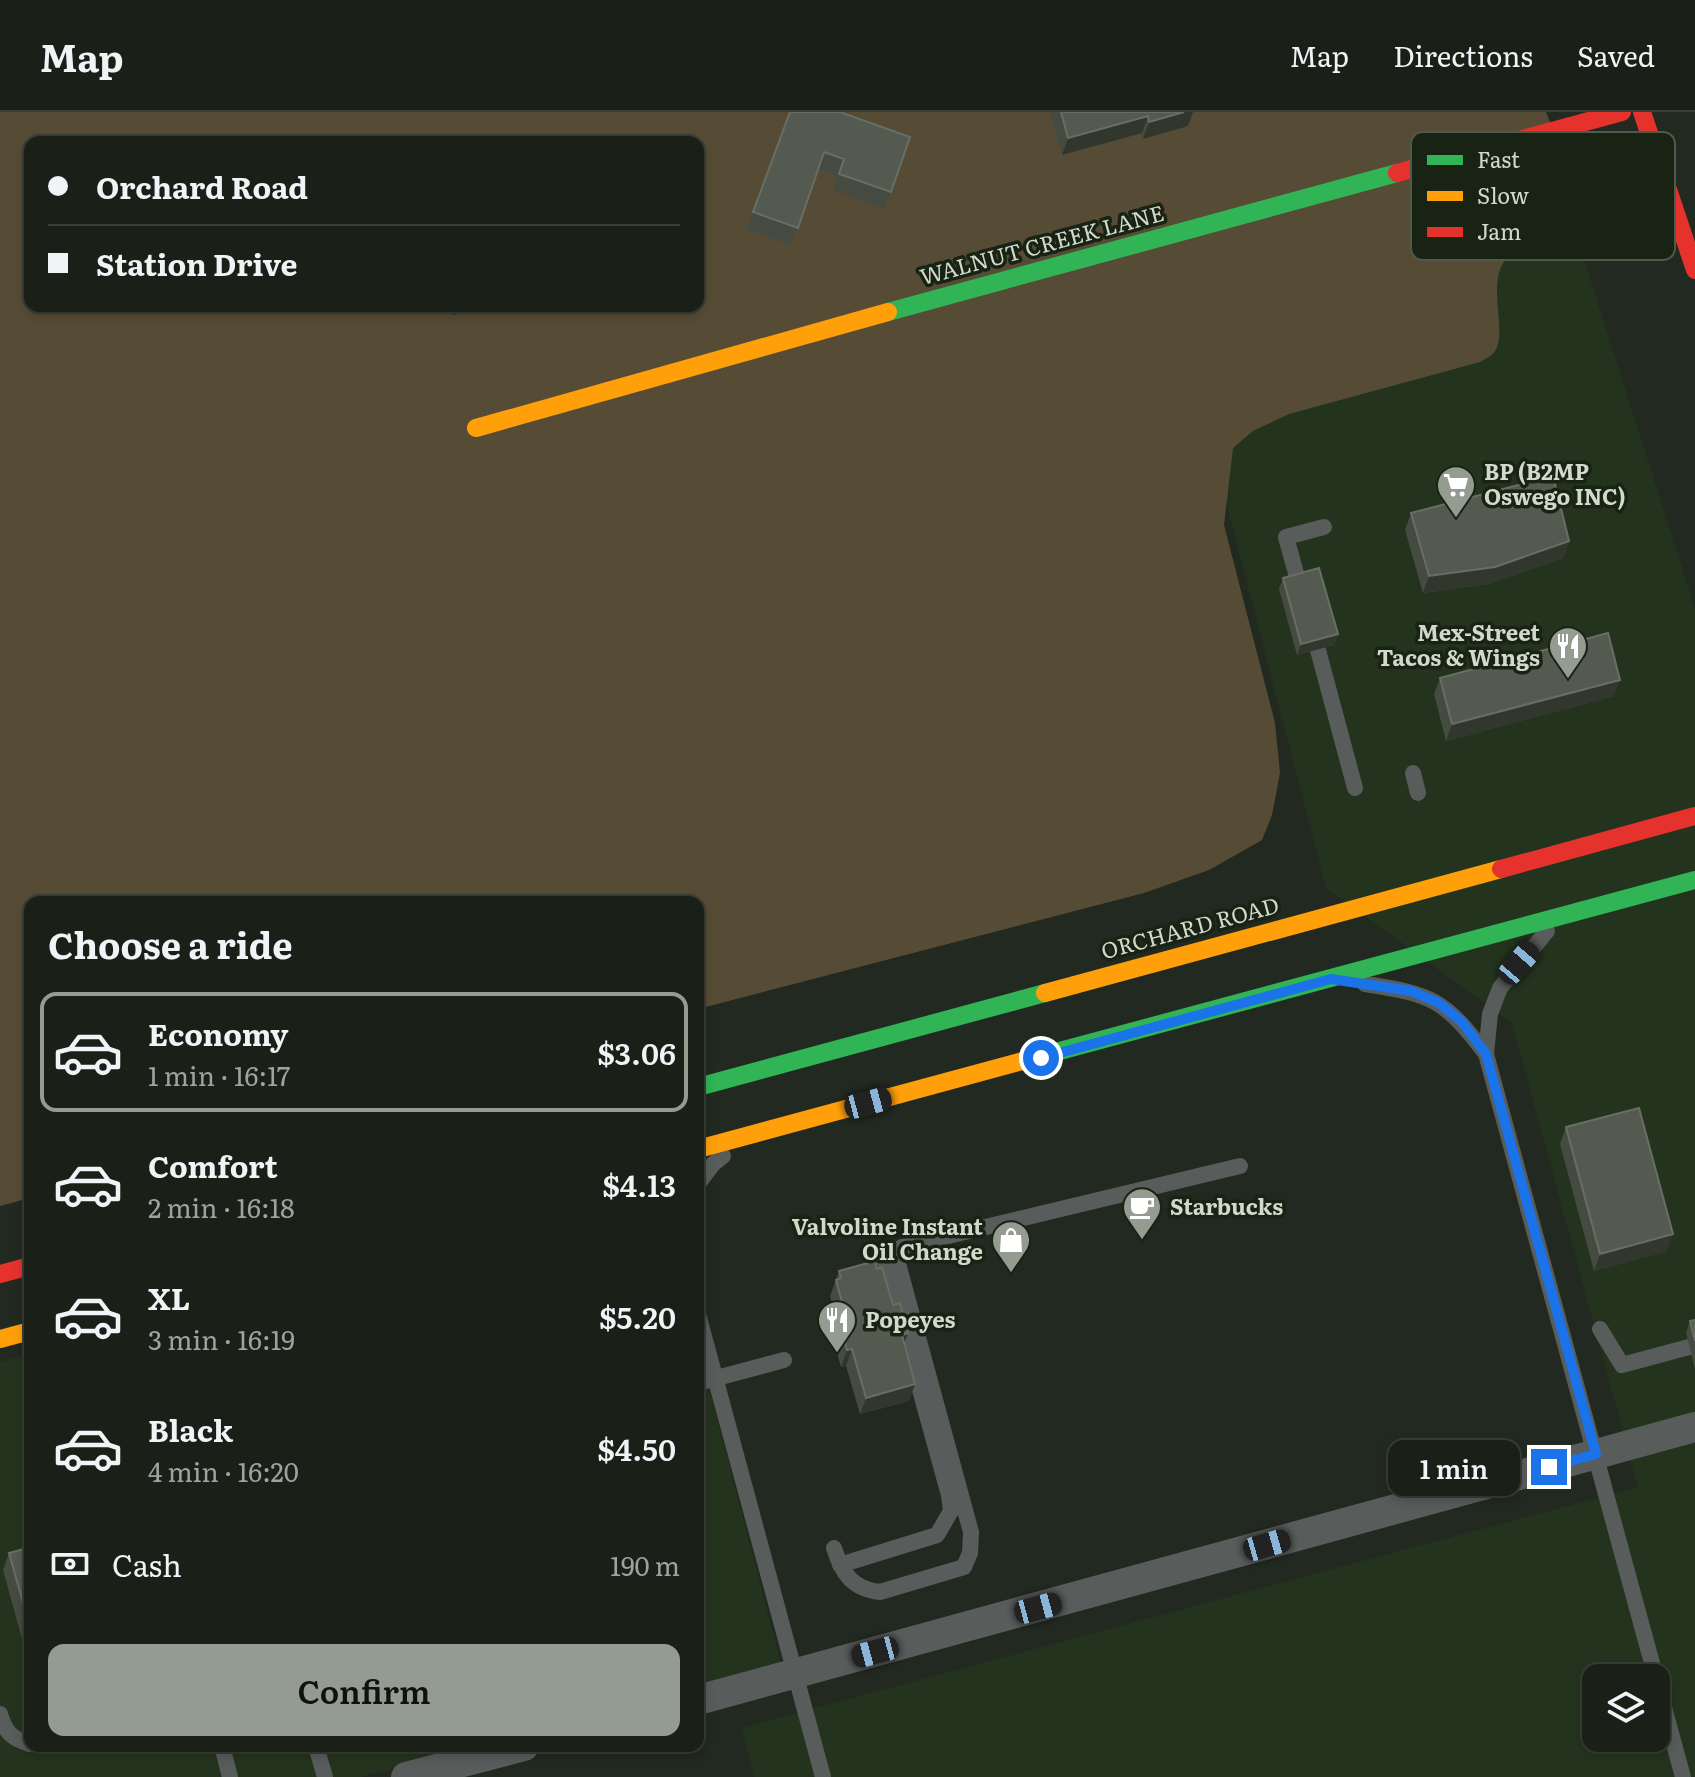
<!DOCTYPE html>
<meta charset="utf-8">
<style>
:root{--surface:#1a1f18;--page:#232721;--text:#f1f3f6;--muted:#9fa2a2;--line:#383d37;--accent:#949b90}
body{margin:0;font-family:Literata,serif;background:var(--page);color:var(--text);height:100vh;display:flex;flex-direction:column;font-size:30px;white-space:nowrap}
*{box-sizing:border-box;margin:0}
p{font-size:26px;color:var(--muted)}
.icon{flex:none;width:44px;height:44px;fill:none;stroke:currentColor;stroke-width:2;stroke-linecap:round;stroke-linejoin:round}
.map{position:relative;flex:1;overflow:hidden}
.sheet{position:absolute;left:24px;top:784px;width:680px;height:856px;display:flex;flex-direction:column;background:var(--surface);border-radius:16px;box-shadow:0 4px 12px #0003,0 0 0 2px var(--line)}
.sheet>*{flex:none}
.top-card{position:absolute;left:24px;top:24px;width:680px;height:176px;border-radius:16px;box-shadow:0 4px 12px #0003,0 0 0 2px var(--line);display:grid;align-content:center;height:176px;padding:0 24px;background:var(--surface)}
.fabs{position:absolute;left:1582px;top:1552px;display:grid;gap:16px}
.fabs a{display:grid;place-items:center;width:88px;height:88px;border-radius:16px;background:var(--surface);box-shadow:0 4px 12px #0003,0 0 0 2px var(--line);font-size:40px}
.end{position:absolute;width:36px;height:36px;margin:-18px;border:10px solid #1a73e8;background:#fff;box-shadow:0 0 0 4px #fff}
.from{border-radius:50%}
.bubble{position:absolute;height:56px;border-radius:16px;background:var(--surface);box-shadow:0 4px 12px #0003,0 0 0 2px var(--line);font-size:26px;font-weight:600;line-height:56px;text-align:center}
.car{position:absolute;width:24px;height:48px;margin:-24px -12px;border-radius:10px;box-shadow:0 0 6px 2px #0007;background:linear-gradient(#222 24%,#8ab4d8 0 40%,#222 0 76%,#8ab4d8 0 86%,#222 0)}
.top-card b{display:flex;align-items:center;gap:28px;height:76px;font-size:30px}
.top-card b+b{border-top:2px solid var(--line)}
.top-card i{width:20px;height:20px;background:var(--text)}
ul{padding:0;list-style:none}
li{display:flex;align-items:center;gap:24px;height:120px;margin:0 16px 12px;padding:0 8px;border:4px solid transparent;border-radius:16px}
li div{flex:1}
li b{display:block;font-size:30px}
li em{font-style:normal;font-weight:600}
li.on{border-color:var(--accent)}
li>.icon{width:72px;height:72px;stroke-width:1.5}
h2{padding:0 24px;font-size:36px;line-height:96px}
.pay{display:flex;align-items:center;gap:20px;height:88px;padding:0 24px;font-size:30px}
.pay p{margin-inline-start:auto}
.action{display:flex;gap:16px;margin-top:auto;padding:16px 24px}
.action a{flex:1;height:92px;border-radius:16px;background:var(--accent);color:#111;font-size:32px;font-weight:600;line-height:92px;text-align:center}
header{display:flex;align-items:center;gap:48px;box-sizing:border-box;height:112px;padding:0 40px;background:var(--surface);border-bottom:2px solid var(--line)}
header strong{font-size:38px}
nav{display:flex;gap:44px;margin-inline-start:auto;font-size:28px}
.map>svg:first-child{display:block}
.built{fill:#24331e;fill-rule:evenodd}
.green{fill:#564c36;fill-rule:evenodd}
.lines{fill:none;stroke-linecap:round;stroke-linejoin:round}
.lane{stroke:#585c5a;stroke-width:16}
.street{stroke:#585c5a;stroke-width:30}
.fast{stroke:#30b455;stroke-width:18}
.slow{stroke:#ff9f0a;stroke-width:18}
.jam{stroke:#e5322d;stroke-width:18}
.wall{fill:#464b42}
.shaded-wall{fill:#32372e}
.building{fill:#555a50;stroke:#696e64;stroke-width:2}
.route{stroke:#1a73e8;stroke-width:10}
.labels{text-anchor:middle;stroke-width:7;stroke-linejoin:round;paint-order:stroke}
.street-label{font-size:22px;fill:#d1d9cd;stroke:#182313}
.poi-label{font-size:22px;font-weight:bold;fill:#d1d9cd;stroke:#182313;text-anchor:start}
.key{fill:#182313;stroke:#505a4b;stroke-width:2}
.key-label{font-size:22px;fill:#d1d9cd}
</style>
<header>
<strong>Map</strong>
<nav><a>Map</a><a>Directions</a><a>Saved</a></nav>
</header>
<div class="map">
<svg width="1695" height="1665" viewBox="0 0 1695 1665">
<rect width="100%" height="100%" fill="#222920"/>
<path class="built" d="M 1565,88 L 1695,496 L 1695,1665 L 755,1665 L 741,1616 L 1638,1375 L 1512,911 L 1326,776 L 1170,174 ZM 1596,1566 L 1656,1566 L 1656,1626 L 1596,1626 Z
M 698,1234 L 782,1555 L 698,1577 Z
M 30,1242 L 30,1634 L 480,1634 L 361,1665 L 0,1665 L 0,1250 Z"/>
<path class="green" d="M 0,0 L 1546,0 L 1562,41 L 1587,62 L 1592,89 C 1572,122 1521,120 1502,153 C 1489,177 1507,222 1495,239 C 1492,244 1485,247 1480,250 L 1289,302 L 1253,319 L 1233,336 L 1224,413 L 1275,611 L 1280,661 L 1272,703 L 1262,728 L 1209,758 L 1144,781 L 698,897 L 698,790 L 30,790 L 30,1086 L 0,1094 ZM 30,30 L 698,30 L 698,194 L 30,194 Z"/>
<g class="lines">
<path class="lane" d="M 1299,472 L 1286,425 L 1324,415
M 1318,538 L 1355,676
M 1413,661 L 1418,681
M 1365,872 C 1432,882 1444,887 1486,942 L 1490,902 L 1500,876 L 1547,819
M 1486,942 L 1683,1665
M 698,1072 L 713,1052 L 723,1044
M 902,1135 L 1240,1054
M 698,1202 L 823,1665
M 1600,1217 L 1622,1253 L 1689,1235
M 698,1271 L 784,1248
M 834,1436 C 842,1461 852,1477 880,1480 L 964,1455 L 970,1441 L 971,1420 L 894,1137
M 840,1453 L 937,1423 L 951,1399 L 949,1383 L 882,1140
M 0,1602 C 5,1620 12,1627 30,1632
M 222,1634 L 230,1665
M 316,1634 L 325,1665"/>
<path class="street" d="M 698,1588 L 1695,1315
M 406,1665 L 524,1634"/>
<path class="fast" d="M 888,200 L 1397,61
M 1030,947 L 1695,768
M 698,975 L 1045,881"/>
<path class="slow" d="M 476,316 L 888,200
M 1045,881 L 1501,757
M 698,1037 L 1030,947
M 0,1227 L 30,1219"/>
<path class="jam" d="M 1642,0 L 1695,158
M 1397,61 L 1622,0
M 1501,757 L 1695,704
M 0,1162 L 30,1154"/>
</g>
<path class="wall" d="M 790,0 L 910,25 L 885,97 L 833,78 L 838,64 L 818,57 L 791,133 L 746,117 Z
M 1050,0 L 1193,0 L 1188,14 L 1143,27 L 1142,21 L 1062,43 Z
M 1411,401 L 1569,429 L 1563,446 L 1489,472 L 1423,481 L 1405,418 Z
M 1283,466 L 1338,522 L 1334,533 L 1297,543 L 1279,477 Z
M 1440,566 L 1614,584 L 1446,629 L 1434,582 Z
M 1566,1015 L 1667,1139 L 1594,1159 L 1560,1032 Z
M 877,1157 L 893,1193 L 908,1221 L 904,1231 L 915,1272 L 909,1289 L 860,1302 L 846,1254 L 841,1255 L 834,1231 L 839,1218 L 830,1184 L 839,1159 Z
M 1695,1208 L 1695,1257 L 1686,1221 L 1690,1209 Z
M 30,1425 L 30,1556 L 3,1458 L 9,1441 L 22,1438 L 25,1429 Z"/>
<path class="shaded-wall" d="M 1184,0 L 1193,0 L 1188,14 L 1143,27 L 1149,10 Z
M 1148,4 L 1142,21 L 1062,43 L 1068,26 Z
M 455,194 L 509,194 L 508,197 L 452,203 Z
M 1569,429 L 1563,446 L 1489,472 L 1423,481 L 1429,464 Z
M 1338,522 L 1334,533 L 1297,543 L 1301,532 Z
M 1620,568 L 1614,584 L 1446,629 L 1452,612 Z
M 1673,1122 L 1667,1139 L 1594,1159 L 1600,1142 Z
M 908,1221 L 902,1237 L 902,1223 Z
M 852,1237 L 846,1254 L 841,1255 L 847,1238 Z
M 915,1272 L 909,1289 L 860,1302 L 866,1286 Z"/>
<path class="building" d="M 790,0 L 840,0 L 910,25 L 891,80 L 839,62 L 844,47 L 824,40 L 798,116 L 753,100 Z
M 1061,0 L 1184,0 L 1149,10 L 1148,4 L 1068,26 Z
M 1553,364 L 1569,429 L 1495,455 L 1429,464 L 1411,401 Z
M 1319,456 L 1338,522 L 1301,532 L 1283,466 Z
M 1608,521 L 1620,568 L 1452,612 L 1440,566 Z
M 1639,996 L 1673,1122 L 1600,1142 L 1566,1015 Z
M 875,1149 L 877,1157 L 882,1155 L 893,1193 L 900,1191 L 908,1221 L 902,1223 L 915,1272 L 866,1286 L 852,1237 L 847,1238 L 840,1214 L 848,1212 L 836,1168 L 841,1166 L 839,1159 Z
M 1695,1208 L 1695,1229 L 1690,1209 Z
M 30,1425 L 30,1516 L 9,1441 L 28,1436 L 25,1429 Z"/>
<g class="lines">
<path class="route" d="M 1041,946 L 1331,867 L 1411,879 L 1439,891 L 1462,910 L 1486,942 L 1596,1342 L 1549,1355"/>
</g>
<defs>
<symbol id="supermarket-pin" viewBox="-11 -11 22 30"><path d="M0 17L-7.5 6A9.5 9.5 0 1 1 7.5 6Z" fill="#949b90" stroke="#182313"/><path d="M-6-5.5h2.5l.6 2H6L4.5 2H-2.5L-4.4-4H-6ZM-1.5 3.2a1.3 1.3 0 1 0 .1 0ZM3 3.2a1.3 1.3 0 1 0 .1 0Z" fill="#fff"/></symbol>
<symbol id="restaurant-pin" viewBox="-11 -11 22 30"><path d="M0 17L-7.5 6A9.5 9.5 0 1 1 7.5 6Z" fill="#949b90" stroke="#182313"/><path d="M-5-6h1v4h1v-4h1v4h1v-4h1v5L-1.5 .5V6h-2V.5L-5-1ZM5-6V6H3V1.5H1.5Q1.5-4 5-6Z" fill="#fff"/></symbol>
<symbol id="cafe-pin" viewBox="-11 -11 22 30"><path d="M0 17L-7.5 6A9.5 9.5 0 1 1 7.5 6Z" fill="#949b90" stroke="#182313"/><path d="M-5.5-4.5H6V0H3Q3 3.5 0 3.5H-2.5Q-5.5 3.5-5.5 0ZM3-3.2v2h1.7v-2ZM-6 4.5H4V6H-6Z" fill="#fff"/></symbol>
<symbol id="shop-pin" viewBox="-11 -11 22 30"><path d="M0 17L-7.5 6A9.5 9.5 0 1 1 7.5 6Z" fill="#949b90" stroke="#182313"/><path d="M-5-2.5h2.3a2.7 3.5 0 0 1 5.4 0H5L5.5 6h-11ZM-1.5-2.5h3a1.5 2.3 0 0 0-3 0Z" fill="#fff"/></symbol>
</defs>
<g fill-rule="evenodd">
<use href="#supermarket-pin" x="1434" y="351" width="44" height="60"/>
<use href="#restaurant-pin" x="1546" y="512" width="44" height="60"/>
<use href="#cafe-pin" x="1120" y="1073" width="44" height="60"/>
<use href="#shop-pin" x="989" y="1106" width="44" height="60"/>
<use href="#restaurant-pin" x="815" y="1186" width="44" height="60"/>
</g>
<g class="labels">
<g class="street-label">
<text transform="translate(1042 133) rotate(-15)" y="8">WALNUT CREEK LANE</text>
<text transform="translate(1190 816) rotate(-15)" y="8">ORCHARD ROAD</text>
</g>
<g class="poi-label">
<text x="1484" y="368">BP (B2MP<tspan x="1484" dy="25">Oswego INC)</tspan></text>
<text x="1540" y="529" text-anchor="end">Mex-Street<tspan x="1540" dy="25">Tacos &amp; Wings</tspan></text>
<text x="1170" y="1103">Starbucks</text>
<text x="983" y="1123" text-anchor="end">Valvoline Instant<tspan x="983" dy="25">Oil Change</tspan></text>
<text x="865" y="1216">Popeyes</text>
</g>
</g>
<rect x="1411" y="20" width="264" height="128" rx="12" class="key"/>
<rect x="1427" y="43" width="36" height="10" fill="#30b455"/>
<rect x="1427" y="79" width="36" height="10" fill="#ff9f0a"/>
<rect x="1427" y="115" width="36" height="10" fill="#e5322d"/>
<g class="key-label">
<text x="1477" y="56">Fast</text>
<text x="1477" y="92">Slow</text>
<text x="1477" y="128">Jam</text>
</g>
</svg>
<div class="fabs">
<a><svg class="icon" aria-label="layers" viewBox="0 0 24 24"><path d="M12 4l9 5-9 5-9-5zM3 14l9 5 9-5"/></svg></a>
</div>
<i class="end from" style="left:1041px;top:946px"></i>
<i class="end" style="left:1549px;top:1355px"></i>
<div class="bubble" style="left:1388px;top:1328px;width:132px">1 min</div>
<i class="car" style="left:1519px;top:851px;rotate:41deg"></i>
<i class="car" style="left:868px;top:991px;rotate:75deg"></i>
<i class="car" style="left:1267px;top:1433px;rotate:74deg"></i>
<i class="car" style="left:1038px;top:1496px;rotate:75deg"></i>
<i class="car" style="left:875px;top:1540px;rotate:255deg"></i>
<div class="top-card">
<b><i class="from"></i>Orchard Road</b>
<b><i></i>Station Drive</b>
</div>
<section class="sheet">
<h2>Choose a ride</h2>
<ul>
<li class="on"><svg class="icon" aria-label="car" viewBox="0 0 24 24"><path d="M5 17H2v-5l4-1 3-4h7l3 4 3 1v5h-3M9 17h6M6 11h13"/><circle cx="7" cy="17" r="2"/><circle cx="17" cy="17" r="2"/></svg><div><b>Economy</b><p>1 min · 16:17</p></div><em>$3.06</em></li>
<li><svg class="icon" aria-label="car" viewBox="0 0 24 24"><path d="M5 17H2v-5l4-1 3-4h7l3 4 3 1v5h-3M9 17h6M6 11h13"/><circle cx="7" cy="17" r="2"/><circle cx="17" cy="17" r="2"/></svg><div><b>Comfort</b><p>2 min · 16:18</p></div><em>$4.13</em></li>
<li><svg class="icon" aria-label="car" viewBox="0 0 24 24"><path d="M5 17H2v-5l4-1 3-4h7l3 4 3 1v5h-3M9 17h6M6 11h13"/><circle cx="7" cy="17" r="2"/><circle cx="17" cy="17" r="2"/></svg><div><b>XL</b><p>3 min · 16:19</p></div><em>$5.20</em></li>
<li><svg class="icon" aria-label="car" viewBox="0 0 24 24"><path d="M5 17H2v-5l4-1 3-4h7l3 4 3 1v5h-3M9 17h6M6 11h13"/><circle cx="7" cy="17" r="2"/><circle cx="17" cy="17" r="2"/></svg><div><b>Black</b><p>4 min · 16:20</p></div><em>$4.50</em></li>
</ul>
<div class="pay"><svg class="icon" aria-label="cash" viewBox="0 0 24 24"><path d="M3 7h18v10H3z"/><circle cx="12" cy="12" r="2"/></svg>Cash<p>190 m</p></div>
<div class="action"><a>Confirm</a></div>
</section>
</div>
